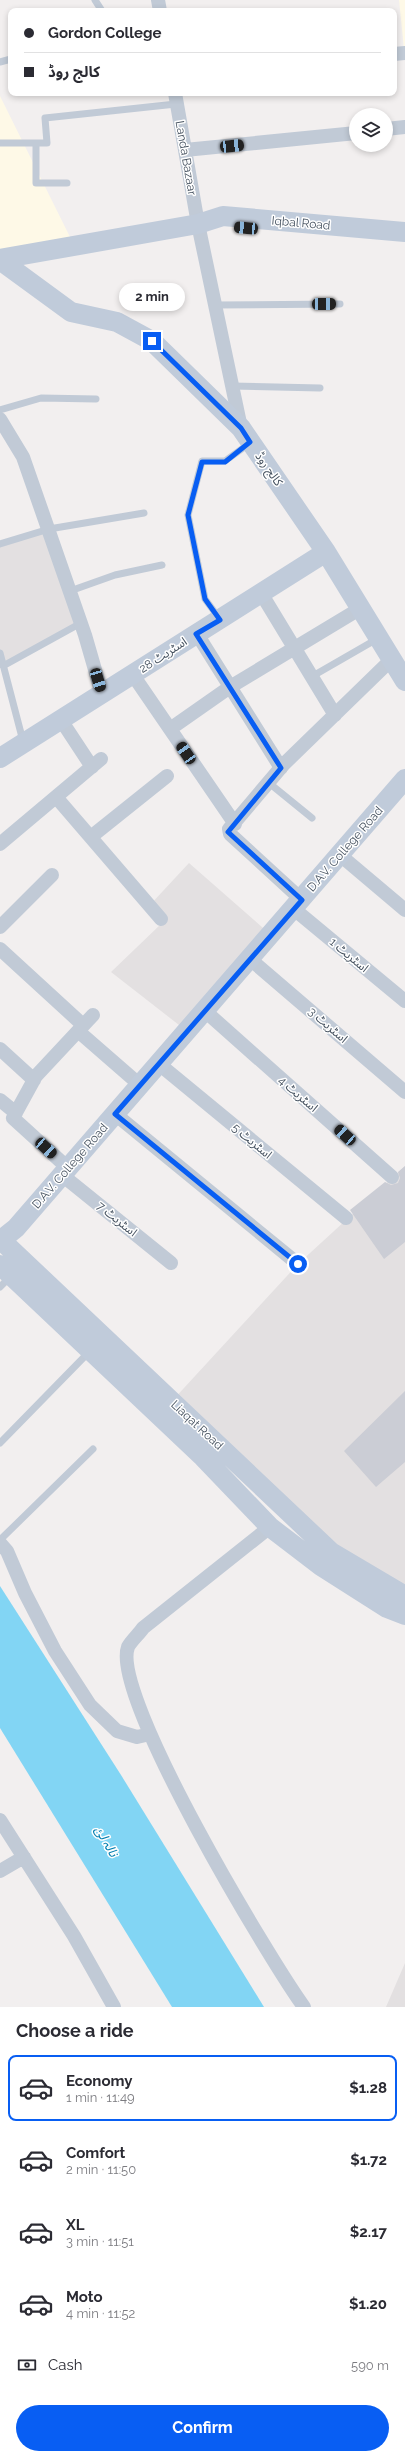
<!DOCTYPE html>
<meta charset="utf-8">
<style>
:root{--surface:#fff;--page:#f2f2f3;--text:#2b2b33;--muted:#7c7c81;--line:#e1e1e2;--accent:#085ef3}
body{margin:0;font-family:Raleway,"Noto Sans Arabic",sans-serif;background:var(--page);color:var(--text);height:100vh;display:flex;flex-direction:column;font-size:15px;white-space:nowrap}
*{box-sizing:border-box;margin:0}
p{font-size:13px;color:var(--muted)}
.icon{flex:none;width:22px;height:22px;fill:none;stroke:currentColor;stroke-width:2;stroke-linecap:round;stroke-linejoin:round}
.map{position:relative;height:2007px;overflow:hidden}
.panel{display:flex;flex-direction:column;background:var(--surface);flex:1}
.panel>*{flex:none}
.banner{position:absolute;left:8px;top:8px;width:389px;height:88px;border-radius:8px;box-shadow:0 2px 6px #0003;display:grid;align-content:center;height:88px;padding:0 16px;background:var(--surface)}
.fabs{position:absolute;left:349px;top:108px;display:grid;gap:8px}
.fabs a{display:grid;place-items:center;width:44px;height:44px;border-radius:50%;background:var(--surface);box-shadow:0 2px 6px #0003;font-size:20px}
.end{position:absolute;width:18px;height:18px;margin:-9px;border:5px solid #085ef3;background:#fff;box-shadow:0 0 0 2px #fff}
.from{border-radius:50%}
.bubble{position:absolute;height:28px;border-radius:14px;background:var(--surface);box-shadow:0 2px 6px #0003;font-size:13px;font-weight:700;line-height:28px;text-align:center}
.car{position:absolute;width:12px;height:24px;margin:-12px -6px;border-radius:5px;box-shadow:0 0 3px 1px #0007;background:linear-gradient(#222 24%,#8ab4d8 0 40%,#222 0 76%,#8ab4d8 0 86%,#222 0)}
.banner b{display:flex;align-items:center;gap:14px;height:38px;font-size:15px}
.banner b+b{border-top:1px solid var(--line)}
.banner i{width:10px;height:10px;background:var(--text)}
ul{padding:0;list-style:none}
li{display:flex;align-items:center;gap:12px;height:66px;margin:0 8px 6px;padding:0 8px;border:2px solid transparent;border-radius:8px}
li div{flex:1}
li b{display:block;font-size:15px}
li em{font-style:normal;font-weight:700}
li.current{border-color:var(--accent)}
li>.icon{width:36px;height:36px;stroke-width:1.5}
h2{padding:0 16px;font-size:18px;line-height:48px}
.pay{display:flex;align-items:center;gap:10px;height:44px;padding:0 16px;font-size:15px}
.pay p{margin-inline-start:auto}
.button{display:flex;gap:8px;margin-top:auto;padding:8px 16px}
.button a{flex:1;height:46px;border-radius:24px;background:var(--accent);color:#fff;font-size:16px;font-weight:700;line-height:46px;text-align:center}
.map>svg:first-child{display:block}
.commercial{fill:#fef9e7}
.education{fill:#e3e0e1}
.water{fill:#82d5f4}
.building{fill:#cbcdd5}
.lines{fill:none;stroke-linecap:round;stroke-linejoin:round}
.lane{stroke:#c1cad6;stroke-width:7}
.street{stroke:#c1cad6;stroke-width:14}
.secondary{stroke:#c0cbda;stroke-width:20}
.route{stroke:#085ef3;stroke-width:5}
.labels{text-anchor:middle;stroke-width:3;stroke-linejoin:round;paint-order:stroke}
.street-label{font-size:12px;fill:#45515f;stroke:#fff}
.water-label{font-size:13px;font-style:italic;fill:#017eaf;stroke:#fff}
</style>
<div class="map">
<svg width="405" height="2007" viewBox="0 0 405 2007">
<rect width="100%" height="100%" fill="#f2efef"/>
<path class="commercial" d="M 399,0 L 405,0 L 405,59 Z
M 0,96 L 71,239 L 0,254 Z"/>
<path class="education" d="M 49,529 L 81,623 L 3,666 L 0,653 L 0,544 Z
M 189,863 L 271,935 L 188,1032 L 111,972 L 161,924 L 149,906 Z
M 405,1166 L 405,1596 L 331,1552 L 172,1401 L 298,1264 Z
M 405,1963 L 405,2007 L 386,2007 Z"/>
<path class="water" d="M 0,1586 L 121,1775 L 264,2007 L 172,2007 L 0,1728 Z"/>
<path class="building" d="M 405,1166 L 405,1242 L 384,1259 L 350,1210 L 385,1182 L 391,1185 L 398,1183 L 400,1178 L 398,1172 Z
M 405,1391 L 405,1462 L 376,1487 L 344,1451 Z"/>
<g class="lines">
<path class="lane" d="M 95,0 L 102,11
M 0,62 L 11,59
M 0,143 L 47,143 L 45,118 L 176,104
M 36,143 L 36,183 L 67,183
M 215,305 L 340,304
M 232,386 L 320,388
M 0,410 L 41,398 L 96,399
M 0,544 L 49,529 L 144,513
M 70,591 L 115,575 L 162,565
M 219,618 L 205,599 L 188,515 L 202,461 L 225,461 L 250,443
M 0,653 L 23,741
M 3,666 L 81,623
M 311,677 L 377,639
M 269,783 L 312,818
M 0,1287 L 10,1277
M 0,1443 L 89,1352
M 0,1540 L 93,1449"/>
<path class="street" d="M 158,0 L 160,11
M 394,54 L 405,53
M 175,93 L 198,224 L 241,428
M 386,129 L 405,127
M 185,150 L 356,133
M 0,419 L 23,457 L 85,635 L 102,694
M 261,593 L 335,715
M 197,634 L 281,768
M 133,675 L 235,824
M 61,720 L 92,767
M 170,729 L 230,687 L 361,608
M 56,797 L 161,919
M 92,836 L 167,776
M 0,844 L 101,759
M 340,855 L 405,910
M 302,900 L 230,834 L 229,829 L 284,764 L 392,659
M 294,909 L 405,1001
M 0,927 L 52,875
M 0,949 L 83,1025
M 250,959 L 405,1092
M 205,1011 L 392,1177
M 78,1031 L 140,1085
M 0,1049 L 34,1080
M 159,1064 L 346,1218
M 0,1100 L 16,1113
M 115,1114 L 298,1264
M 68,1168 L 13,1118 L 36,1076 L 93,1015
M 62,1175 L 171,1263
M 270,1527 L 143,1628 C 139,1634 131,1641 128,1647 C 110,1695 270,1960 304,2007
M 0,1543 L 7,1551 L 25,1593 L 55,1651 L 90,1705 L 117,1731 L 137,1737 L 150,1734
M 0,1820 L 74,1936 L 114,2007
M 0,1871 L 24,1857"/>
<path class="secondary" d="M 0,259 L 198,224 L 223,216 L 405,232
M 0,260 L 71,312 L 117,322 L 152,341 L 241,428 L 326,552 L 405,681
M 0,758 L 326,552
M 0,1239 L 331,1552 L 405,1596
M 0,1241 L 16,1228 L 405,779
M 0,1265 L 203,1457 L 270,1527 L 321,1566 L 387,1608 L 405,1615"/>
</g>
<g class="lines">
<path class="route" d="M 152,341 L 241,428 L 250,442 L 225,462 L 202,462 L 188,515 L 205,599 L 220,620 L 196,634 L 281,768 L 228,832 L 302,900 L 115,1114 L 298,1264"/>
</g>
<g class="labels">
<g class="street-label">
<text transform="translate(186 158) rotate(80)" y="4">Landa Bazaar</text>
<text transform="translate(301 223) rotate(5)" y="4">Iqbal Road</text>
<text transform="translate(269 469) rotate(55)" y="4">کالج روڈ</text>
<text transform="translate(163 655) rotate(-33)" y="4">اسٹریٹ 28</text>
<text transform="translate(345 849) rotate(-49)" y="4">D.A.V. College Road</text>
<text transform="translate(349 955) rotate(40)" y="4">اسٹریٹ 1</text>
<text transform="translate(328 1025) rotate(41)" y="4">اسٹریٹ 3</text>
<text transform="translate(298 1094) rotate(41)" y="4">اسٹریٹ 4</text>
<text transform="translate(252 1141) rotate(40)" y="4">اسٹریٹ 5</text>
<text transform="translate(70 1166) rotate(-49)" y="4">D.A.V. College Road</text>
<text transform="translate(117 1219) rotate(39)" y="4">اسٹریٹ 7</text>
<text transform="translate(197 1425) rotate(43)" y="4">Liaqat Road</text>
</g>
<g class="water-label">
<text transform="translate(107 1841) rotate(60)" y="5">نالہ لئ</text>
</g>
</g>
</svg>
<div class="fabs">
<a><svg class="icon" aria-label="layers" viewBox="0 0 24 24"><path d="M12 4l9 5-9 5-9-5zM3 14l9 5 9-5"/></svg></a>
</div>
<i class="end from" style="left:298px;top:1264px"></i>
<i class="end" style="left:152px;top:341px"></i>
<div class="bubble" style="left:119px;top:283px;width:66px">2 min</div>
<i class="car" style="left:232px;top:146px;rotate:84deg"></i>
<i class="car" style="left:246px;top:228px;rotate:275deg"></i>
<i class="car" style="left:324px;top:304px;rotate:89deg"></i>
<i class="car" style="left:98px;top:680px;rotate:163deg"></i>
<i class="car" style="left:186px;top:753px;rotate:326deg"></i>
<i class="car" style="left:345px;top:1135px;rotate:312deg"></i>
<i class="car" style="left:46px;top:1148px;rotate:132deg"></i>
<div class="banner">
<b><i class="from"></i>Gordon College</b>
<b><i></i>کالج روڈ</b>
</div>
</div>
<section class="panel">
<h2>Choose a ride</h2>
<ul>
<li class="current"><svg class="icon" aria-label="car" viewBox="0 0 24 24"><path d="M5 17H2v-5l4-1 3-4h7l3 4 3 1v5h-3M9 17h6M6 11h13"/><circle cx="7" cy="17" r="2"/><circle cx="17" cy="17" r="2"/></svg><div><b>Economy</b><p>1 min · 11:49</p></div><em>$1.28</em></li>
<li><svg class="icon" aria-label="car" viewBox="0 0 24 24"><path d="M5 17H2v-5l4-1 3-4h7l3 4 3 1v5h-3M9 17h6M6 11h13"/><circle cx="7" cy="17" r="2"/><circle cx="17" cy="17" r="2"/></svg><div><b>Comfort</b><p>2 min · 11:50</p></div><em>$1.72</em></li>
<li><svg class="icon" aria-label="car" viewBox="0 0 24 24"><path d="M5 17H2v-5l4-1 3-4h7l3 4 3 1v5h-3M9 17h6M6 11h13"/><circle cx="7" cy="17" r="2"/><circle cx="17" cy="17" r="2"/></svg><div><b>XL</b><p>3 min · 11:51</p></div><em>$2.17</em></li>
<li><svg class="icon" aria-label="car" viewBox="0 0 24 24"><path d="M5 17H2v-5l4-1 3-4h7l3 4 3 1v5h-3M9 17h6M6 11h13"/><circle cx="7" cy="17" r="2"/><circle cx="17" cy="17" r="2"/></svg><div><b>Moto</b><p>4 min · 11:52</p></div><em>$1.20</em></li>
</ul>
<div class="pay"><svg class="icon" aria-label="cash" viewBox="0 0 24 24"><path d="M3 7h18v10H3z"/><circle cx="12" cy="12" r="2"/></svg>Cash<p>590 m</p></div>
<div class="button"><a>Confirm</a></div>
</section>
